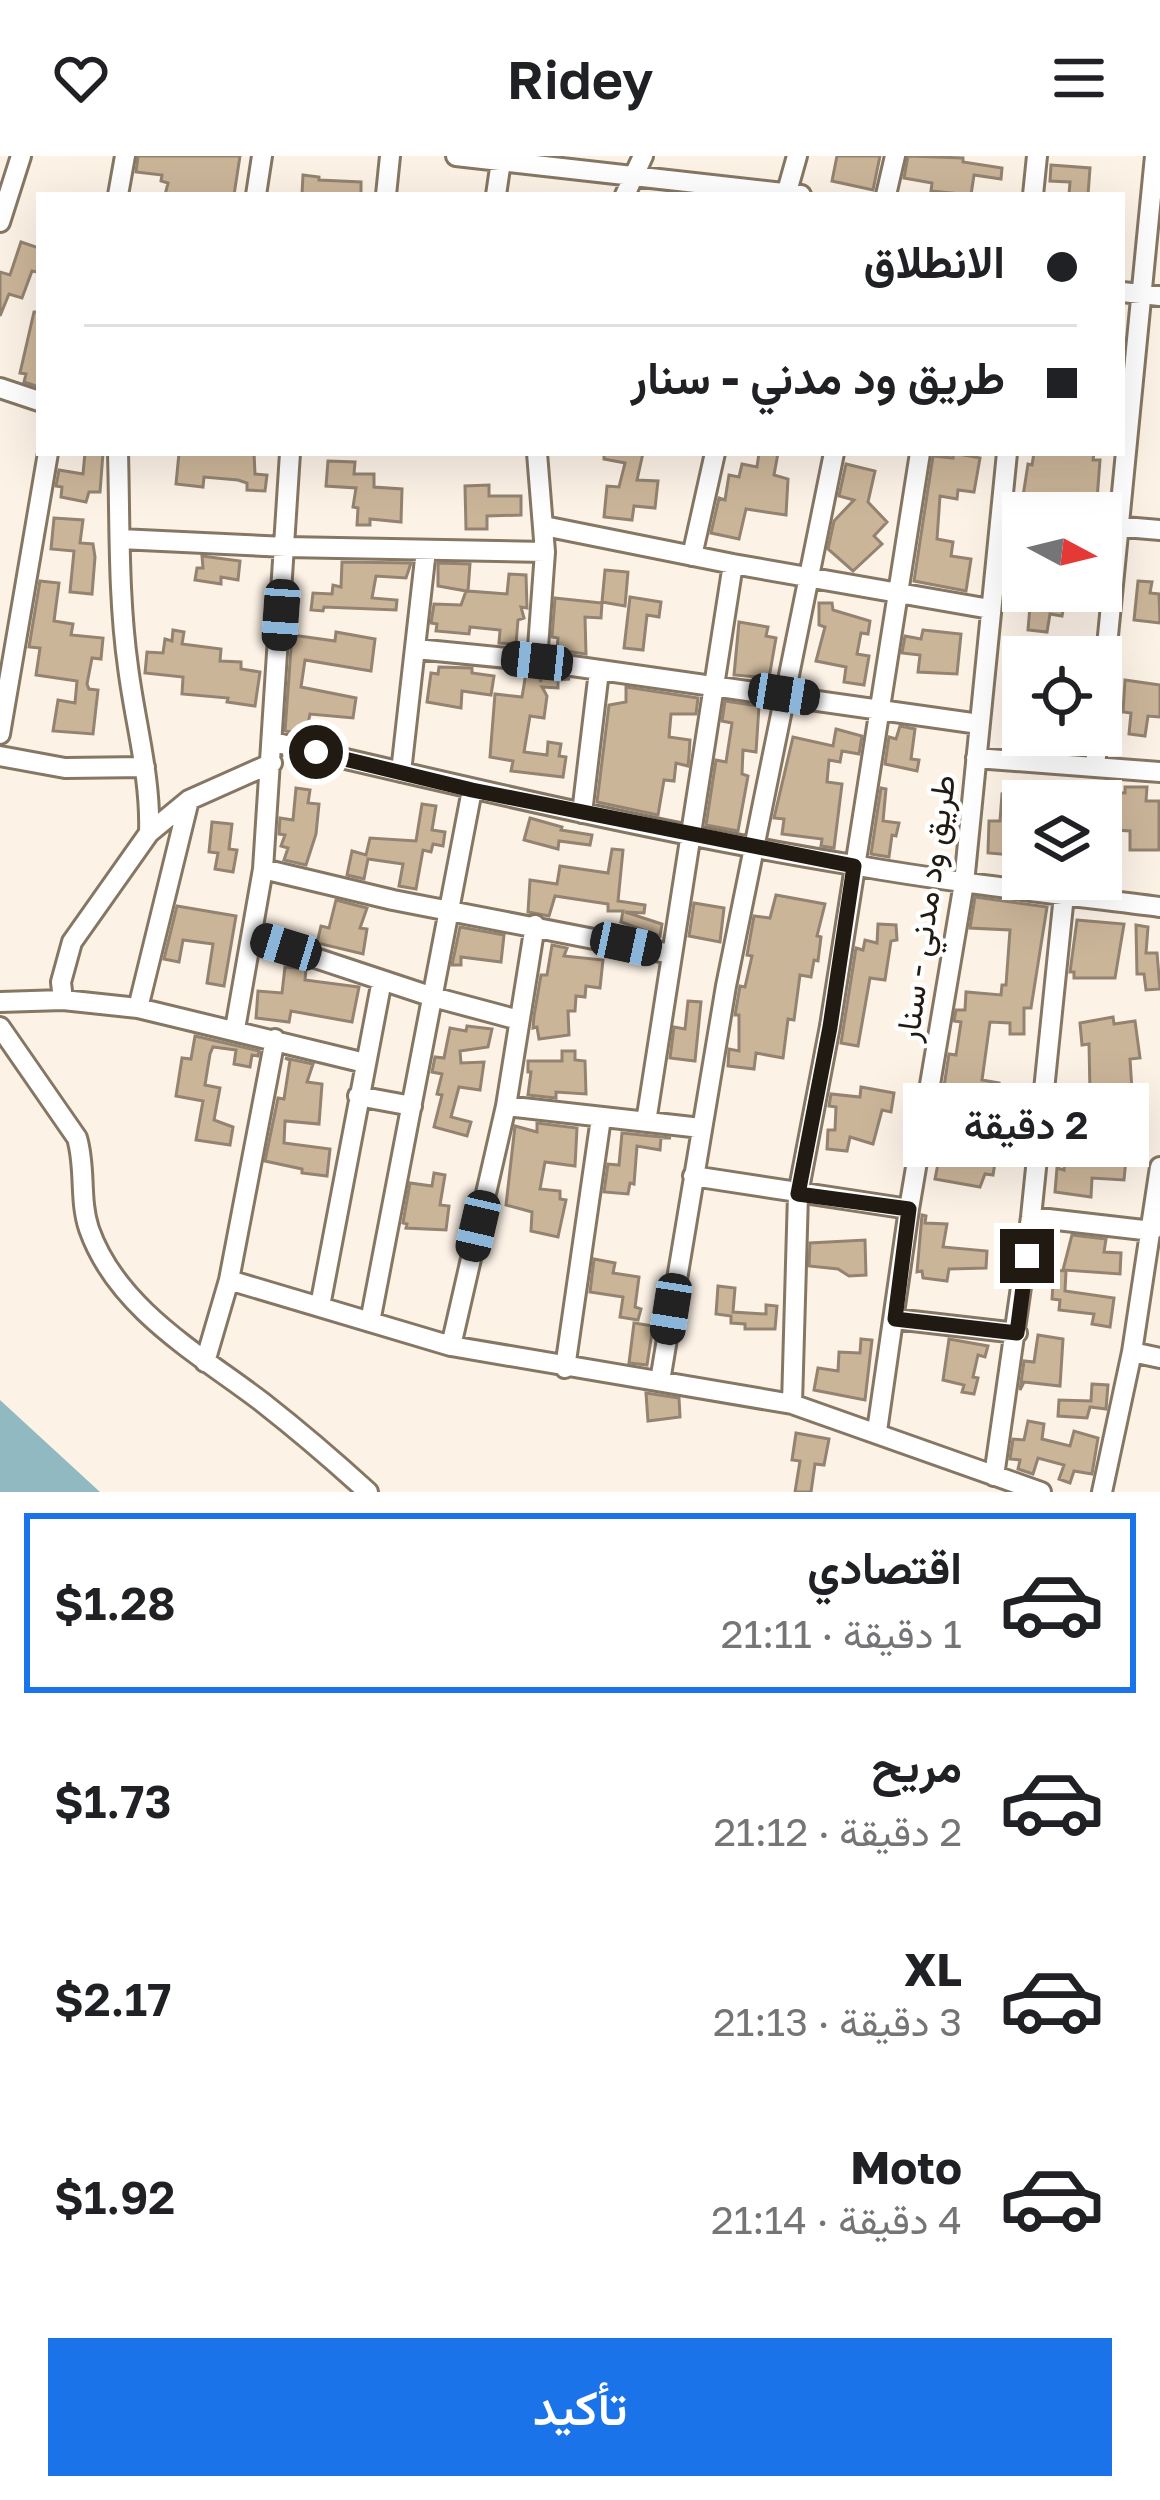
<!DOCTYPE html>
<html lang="ar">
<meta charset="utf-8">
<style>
:root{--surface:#fff;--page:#f2f2f2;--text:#202124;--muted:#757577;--line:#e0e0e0;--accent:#1a73e8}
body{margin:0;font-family:"Golos Text",Vazirmatn,sans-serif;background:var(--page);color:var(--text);direction:rtl;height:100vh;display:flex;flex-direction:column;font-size:45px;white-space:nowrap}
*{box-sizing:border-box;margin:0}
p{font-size:39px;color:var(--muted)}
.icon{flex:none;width:66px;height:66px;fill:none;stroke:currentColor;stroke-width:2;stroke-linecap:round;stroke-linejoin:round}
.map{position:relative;height:1336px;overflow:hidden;direction:ltr}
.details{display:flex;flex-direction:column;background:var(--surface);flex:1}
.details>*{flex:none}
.banner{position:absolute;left:36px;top:36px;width:1089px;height:264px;border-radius:0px;box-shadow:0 12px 48px #0002;direction:rtl;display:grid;align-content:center;height:264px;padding:0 48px;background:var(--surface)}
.needle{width:78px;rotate:97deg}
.fabs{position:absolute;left:1002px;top:336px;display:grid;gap:24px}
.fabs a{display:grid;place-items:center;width:120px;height:120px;border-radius:0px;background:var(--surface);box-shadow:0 12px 48px #0002;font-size:60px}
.end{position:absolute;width:54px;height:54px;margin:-27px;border:15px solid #201a12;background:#fff;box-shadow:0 0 0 6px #fff}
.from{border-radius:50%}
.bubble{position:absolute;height:84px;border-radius:0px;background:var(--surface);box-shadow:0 12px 48px #0002;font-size:39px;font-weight:600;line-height:84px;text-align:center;direction:rtl}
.car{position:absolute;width:36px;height:72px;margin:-36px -18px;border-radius:15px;box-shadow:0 0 9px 3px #0007;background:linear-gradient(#222 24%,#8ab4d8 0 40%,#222 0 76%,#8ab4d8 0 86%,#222 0)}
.banner b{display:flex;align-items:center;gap:42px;height:114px;font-size:45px}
.banner b+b{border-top:3px solid var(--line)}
.banner i{width:30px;height:30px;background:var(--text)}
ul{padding:21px 0 0;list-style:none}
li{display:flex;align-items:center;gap:36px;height:180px;margin:0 24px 18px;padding:0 24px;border:6px solid transparent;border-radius:0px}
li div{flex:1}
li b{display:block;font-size:45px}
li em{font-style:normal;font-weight:600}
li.on{border-color:var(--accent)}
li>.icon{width:108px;height:108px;stroke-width:1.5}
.cta{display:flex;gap:24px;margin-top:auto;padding:24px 48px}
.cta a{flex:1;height:138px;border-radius:0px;background:var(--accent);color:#fff;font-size:48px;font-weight:600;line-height:138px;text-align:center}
header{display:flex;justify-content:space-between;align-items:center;height:156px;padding:0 48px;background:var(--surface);font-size:54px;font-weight:600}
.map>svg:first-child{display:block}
.water{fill:#90b9c1}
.building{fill:#cbb599;stroke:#938370;stroke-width:3}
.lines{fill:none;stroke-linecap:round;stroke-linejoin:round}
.minor-casing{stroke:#867764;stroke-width:24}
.minor{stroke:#fff;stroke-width:18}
.route{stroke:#201a12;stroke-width:15}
.labels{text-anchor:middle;stroke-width:9;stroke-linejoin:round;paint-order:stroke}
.street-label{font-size:33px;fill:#201a12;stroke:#fff}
</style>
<header><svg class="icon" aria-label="menu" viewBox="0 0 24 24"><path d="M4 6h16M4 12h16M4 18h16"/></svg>Ridey<svg class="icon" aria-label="heart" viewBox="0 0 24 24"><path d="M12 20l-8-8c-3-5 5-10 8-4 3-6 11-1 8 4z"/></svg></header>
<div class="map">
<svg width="1160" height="1336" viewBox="0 0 1160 1336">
<rect width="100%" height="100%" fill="#fdf2e6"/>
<path class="water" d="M 0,1244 L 100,1336 L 0,1336 Z"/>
<path class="building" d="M 138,0 L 240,0 L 234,39 L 165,39 L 168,27 L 161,25 L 162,19 L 136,16 Z
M 837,0 L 880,0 L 873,34 L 832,25 Z
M 908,0 L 963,2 L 963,6 L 1002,12 L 1001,23 L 974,19 L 971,39 L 931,35 L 932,27 L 904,22 Z
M 1051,9 L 1090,12 L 1088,39 L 1069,39 L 1070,26 L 1050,25 Z
M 303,19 L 319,21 L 319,24 L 361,26 L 361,38 L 302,38 Z
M 21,86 L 39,92 L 39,109 L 37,116 L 32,115 L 22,142 L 9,138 L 0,160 L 0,116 L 10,119 Z
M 34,156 L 39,156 L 39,231 L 24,226 L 26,218 L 20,217 Z
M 85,297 L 103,297 L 100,336 L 89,336 L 86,346 L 61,341 L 62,331 L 56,330 L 59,314 L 83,318 Z
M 179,297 L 254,297 L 255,318 L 267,319 L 265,335 L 247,334 L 247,327 L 238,324 L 204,321 L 203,331 L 176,328 Z
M 604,297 L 643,297 L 637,324 L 658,325 L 655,352 L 634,350 L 632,364 L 604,361 L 607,330 L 619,331 L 625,307 L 604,303 Z
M 759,297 L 778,297 L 774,319 L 788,323 L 786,359 L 746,353 L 739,383 L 711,377 L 719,342 L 725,344 L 729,319 L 739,321 L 742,308 L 757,311 Z
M 953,297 L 980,302 L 974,336 L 958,334 L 957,343 L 940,340 L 937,383 L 953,386 L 951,400 L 971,403 L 966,435 L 914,425 L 933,300 L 953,302 Z
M 1034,297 L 1094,297 L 1093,304 L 1100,304 L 1096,357 L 1060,355 L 1061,348 L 1023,340 L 1028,308 L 1032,309 Z
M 328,305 L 355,306 L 354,318 L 374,318 L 374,331 L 402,333 L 401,366 L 370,363 L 370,369 L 357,369 L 358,352 L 353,351 L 356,332 L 326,330 Z
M 846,308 L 875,315 L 868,346 L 887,366 L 874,380 L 882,388 L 853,415 L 828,393 L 834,365 L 854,344 L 839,340 Z
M 489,329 L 489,340 L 521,340 L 521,359 L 487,360 L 487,373 L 466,373 L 465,330 Z
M 54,362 L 83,364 L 80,387 L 93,388 L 95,401 L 92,438 L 70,436 L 74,395 L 51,393 Z
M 202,400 L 240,405 L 238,424 L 221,421 L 221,428 L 195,424 L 197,412 L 203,412 Z
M 342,406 L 411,407 L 406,422 L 376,420 L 372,442 L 397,444 L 396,454 L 324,451 L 323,455 L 311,454 L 313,437 L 332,438 L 333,429 L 341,431 Z
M 438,407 L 470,408 L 468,435 L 507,438 L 509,418 L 526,419 L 527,452 L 521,451 L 524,462 L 518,464 L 516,488 L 499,487 L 500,474 L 470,471 L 469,478 L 436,475 L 437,468 L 431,467 L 434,448 L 461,449 L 466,435 L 438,430 Z
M 605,414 L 628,416 L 625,450 L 602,446 Z
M 40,425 L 59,427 L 54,465 L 73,468 L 71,479 L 103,482 L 101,503 L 92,502 L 87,528 L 89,533 L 98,534 L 93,578 L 53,575 L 58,544 L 75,547 L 77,525 L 36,519 L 40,492 L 29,491 Z
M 1138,425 L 1152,426 L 1150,437 L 1159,438 L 1160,467 L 1134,464 Z
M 1024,435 L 1054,435 L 1053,447 L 1064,449 L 1062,460 L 1050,458 L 1047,476 L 1028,474 L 1030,450 L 1023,449 Z
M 630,441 L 661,446 L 659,461 L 647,459 L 643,494 L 624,492 Z
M 555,442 L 602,447 L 601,462 L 585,461 L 586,498 L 557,494 L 558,482 L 552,481 Z
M 819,447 L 832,447 L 833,454 L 870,465 L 868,478 L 861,477 L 857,498 L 869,500 L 864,529 L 844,526 L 846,511 L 816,505 L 825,471 L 819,469 Z
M 739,466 L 768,471 L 766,480 L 776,482 L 769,522 L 734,519 Z
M 173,474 L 184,476 L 182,488 L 221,493 L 220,505 L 241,506 L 241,513 L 260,516 L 255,550 L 227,546 L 228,542 L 182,538 L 183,521 L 145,517 L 147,496 L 163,497 L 165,483 L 172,485 Z
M 923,474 L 961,478 L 957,518 L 918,516 L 920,499 L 902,497 L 905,480 L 921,483 Z
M 336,476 L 375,483 L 371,515 L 305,504 L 301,531 L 356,542 L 353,562 L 310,558 L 306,578 L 285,575 L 292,479 L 335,485 Z
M 439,511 L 472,512 L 472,517 L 494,520 L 491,539 L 462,535 L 461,552 L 427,546 L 431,517 L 438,518 Z
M 526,517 L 539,519 L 541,526 L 541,519 L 570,523 L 558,524 L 558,532 L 542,531 L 547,540 L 544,562 L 530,560 L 524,596 L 547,599 L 548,586 L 561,588 L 559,600 L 566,601 L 563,621 L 511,615 L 513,605 L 490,601 L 495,538 L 522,541 Z
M 1125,524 L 1160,529 L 1160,561 L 1148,560 L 1145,580 L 1129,578 L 1131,557 L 1123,556 Z
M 626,531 L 698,542 L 696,558 L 671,558 L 669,581 L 690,584 L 689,600 L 688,610 L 676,607 L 674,625 L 664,624 L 658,659 L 597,646 L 609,549 L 626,546 Z
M 725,545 L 759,550 L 756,596 L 743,594 L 742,618 L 748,620 L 738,675 L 706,669 L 716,604 L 726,606 L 732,567 L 722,565 Z
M 900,570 L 915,573 L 911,603 L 919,604 L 917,615 L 885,608 L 889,581 L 896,583 Z
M 836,573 L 862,580 L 859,598 L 842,595 L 840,606 L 829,604 L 827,626 L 842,628 L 834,692 L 821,690 L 822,683 L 782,678 L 784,663 L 774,662 L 793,581 L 833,590 Z
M 1125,631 L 1147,631 L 1146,645 L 1159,645 L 1159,694 L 1130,694 L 1130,675 L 1116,674 L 1116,650 L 1102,649 L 1102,636 L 1125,637 Z
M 296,632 L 310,634 L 308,647 L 319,648 L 316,678 L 306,709 L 284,704 L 288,692 L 281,690 L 285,679 L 279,678 L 280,662 L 293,664 Z
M 881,632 L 886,633 L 883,665 L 899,667 L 896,680 L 892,679 L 889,701 L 871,698 Z
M 1002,638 L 1021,640 L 1023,700 L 988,697 L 989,665 L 1000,665 Z
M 422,648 L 436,650 L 432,674 L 445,676 L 443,690 L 433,688 L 431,696 L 423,694 L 416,733 L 399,730 L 403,708 L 368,703 L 364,723 L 347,719 L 352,695 L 366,699 L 370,682 L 416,685 Z
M 530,662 L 562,671 L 561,674 L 592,679 L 590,689 L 559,685 L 558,693 L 524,684 Z
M 212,666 L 232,668 L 229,693 L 237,694 L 233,716 L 215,713 L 218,697 L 209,696 Z
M 612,693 L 623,694 L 618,745 L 645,749 L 644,757 L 625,756 L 662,768 L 660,780 L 621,766 L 623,755 L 608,755 L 608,748 L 555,740 L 549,760 L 528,756 L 530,724 L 557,728 L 560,710 L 608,717 Z
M 776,739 L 825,748 L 817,780 L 821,781 L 818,805 L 814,804 L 811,821 L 800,819 L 794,864 L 788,863 L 783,902 L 756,897 L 754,913 L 728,910 L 729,893 L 739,895 L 739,859 L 735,859 L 740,830 L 745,831 L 752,800 L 747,799 L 754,760 L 770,762 Z
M 975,741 L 1047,751 L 1031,852 L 1024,852 L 1024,878 L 1010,878 L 1010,867 L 990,866 L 982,924 L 999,927 L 996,944 L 972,940 L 968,964 L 993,966 L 990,1000 L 996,1001 L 993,1019 L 985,1018 L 980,1031 L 935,1023 L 938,1008 L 945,1009 L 947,970 L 938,969 L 949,898 L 956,899 L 961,866 L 954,865 L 956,854 L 965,854 L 966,836 L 1001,839 L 1002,829 L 1006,829 L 1010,774 L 970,772 Z
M 336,744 L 367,752 L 360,772 L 367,773 L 363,798 L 317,787 L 321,770 L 329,772 Z
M 694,747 L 724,752 L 720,786 L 689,780 Z
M 177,750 L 236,760 L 224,830 L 207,827 L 213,788 L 183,784 L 179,806 L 164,803 Z
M 1077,764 L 1124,768 L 1115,822 L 1074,822 L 1074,816 L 1070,816 Z
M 878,768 L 896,769 L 897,784 L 891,785 L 885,824 L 870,822 L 858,890 L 841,887 L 856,792 L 863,794 L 865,784 L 877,787 Z
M 1136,769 L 1148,771 L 1146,797 L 1157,797 L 1160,833 L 1146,834 L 1144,818 L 1137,818 Z
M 460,771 L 504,779 L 501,806 L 461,801 L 461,809 L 452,809 Z
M 552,789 L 567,792 L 564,800 L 603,804 L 600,832 L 586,830 L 585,841 L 576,840 L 575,855 L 568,855 L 569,879 L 539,883 L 537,871 L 533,872 L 534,860 L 541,819 L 547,819 Z
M 285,811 L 306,813 L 305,824 L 359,831 L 352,866 L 291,855 L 289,866 L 256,862 L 258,835 L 282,837 Z
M 688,845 L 701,846 L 695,905 L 670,902 L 674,871 L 685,873 Z
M 1113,861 L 1114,868 L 1135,865 L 1140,902 L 1130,903 L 1132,934 L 1090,936 L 1089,888 L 1082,889 L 1080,867 Z
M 467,870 L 492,873 L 488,891 L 460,895 L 461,907 L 484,906 L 480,934 L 459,931 L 451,961 L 471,966 L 467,980 L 434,971 L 442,939 L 437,938 L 442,918 L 432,916 L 435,901 L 444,902 L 450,872 L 466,875 Z
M 195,880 L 259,895 L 258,900 L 252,899 L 250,911 L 234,908 L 236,894 L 213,891 L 210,898 L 205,929 L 220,932 L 214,964 L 233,971 L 230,989 L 196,984 L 203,945 L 176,940 L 182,902 L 191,903 Z
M 562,895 L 575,895 L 575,904 L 585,905 L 586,938 L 556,936 L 556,942 L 528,939 L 531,916 L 528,916 L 528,905 L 562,905 Z
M 285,902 L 313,908 L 307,926 L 322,928 L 319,968 L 285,965 L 284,987 L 330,993 L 327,1020 L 302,1017 L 302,1013 L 265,1005 L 278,942 L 284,943 L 290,904 Z
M 861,931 L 894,937 L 891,956 L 882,954 L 873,988 L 850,981 L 847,995 L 827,993 L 828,974 L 835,974 L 836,951 L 829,950 L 831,938 L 860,941 Z
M 1107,962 L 1125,964 L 1123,988 L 1135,990 L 1134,1004 L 1126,1003 L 1124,1024 L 1092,1022 L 1091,1041 L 1055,1036 L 1057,1012 L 1064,1014 L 1065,1003 L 1104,1003 Z
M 537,967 L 577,972 L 575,1010 L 545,1006 L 540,1033 L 560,1035 L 560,1043 L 566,1044 L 558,1081 L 531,1075 L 532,1056 L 506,1049 L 515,970 L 537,976 Z
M 622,977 L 671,982 L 661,982 L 660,994 L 637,990 L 634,1028 L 630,1027 L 628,1038 L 604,1036 L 608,1008 L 619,1009 Z
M 434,1017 L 445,1019 L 440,1049 L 449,1050 L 446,1074 L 406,1072 L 407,1068 L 403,1067 L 410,1027 L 432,1030 Z
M 922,1059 L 926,1060 L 925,1067 L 947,1068 L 943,1091 L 987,1095 L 986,1112 L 949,1113 L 947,1125 L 923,1122 L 922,1115 L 917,1116 Z
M 1072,1079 L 1106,1083 L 1104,1096 L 1121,1097 L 1120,1118 L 1063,1114 Z
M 865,1084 L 866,1119 L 849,1120 L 838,1113 L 809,1110 L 810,1087 Z
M 594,1103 L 615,1107 L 613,1117 L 639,1121 L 635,1151 L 641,1153 L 638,1164 L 620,1161 L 623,1141 L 590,1136 Z
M 1054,1114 L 1066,1115 L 1065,1135 L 1114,1142 L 1110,1171 L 1092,1168 L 1094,1158 L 1059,1154 L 1060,1144 L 1052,1143 Z
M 718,1130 L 735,1132 L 733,1156 L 766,1158 L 766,1149 L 777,1150 L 775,1173 L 745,1173 L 745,1168 L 731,1167 L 731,1160 L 716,1158 Z
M 634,1167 L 653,1170 L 647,1209 L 629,1207 Z
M 1038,1179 L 1063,1183 L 1060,1230 L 1024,1226 L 1020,1234 L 1024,1205 L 1034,1206 Z
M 861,1183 L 872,1184 L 865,1244 L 814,1234 L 818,1212 L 838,1215 L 839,1196 L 860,1197 Z
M 949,1183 L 988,1190 L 985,1201 L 978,1199 L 973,1221 L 978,1222 L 974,1238 L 962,1236 L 964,1229 L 943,1224 Z
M 1092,1228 L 1108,1229 L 1106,1253 L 1090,1251 L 1087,1262 L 1058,1260 L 1059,1244 L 1091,1245 Z
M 646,1237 L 679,1242 L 680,1261 L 648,1265 Z
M 1028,1265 L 1044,1268 L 1042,1283 L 1070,1290 L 1074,1275 L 1098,1282 L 1092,1318 L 1074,1315 L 1070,1327 L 1059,1323 L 1064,1309 L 1038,1302 L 1033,1318 L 1018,1313 L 1020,1304 L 1010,1303 L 1013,1283 L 1024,1284 Z
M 796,1277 L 829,1283 L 824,1309 L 815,1308 L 811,1336 L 795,1336 L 800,1305 L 792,1304 Z"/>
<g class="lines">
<defs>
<path id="minor" d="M 456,0 L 801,39
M 118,39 L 125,0
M 256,39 L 262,0
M 386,39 L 390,0
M 496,39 L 501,5
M 625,39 L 643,0
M 786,39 L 797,0
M 886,39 L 895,0
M 1033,39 L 1037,0
M 0,66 L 21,0
M 1122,136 L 1160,140
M 0,232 L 39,245
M 118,297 C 120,368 118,440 128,511 C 135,567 151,621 149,677
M 1101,369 L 1160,374
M 544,370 L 733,408 L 990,453
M 120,383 L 286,391 L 545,396
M 692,400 L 715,297
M 416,493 L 537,505 L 979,568
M 537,505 L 545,396 L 537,297
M 1101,551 L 1155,0
M 0,578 L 48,297
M 273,586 C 465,631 658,677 853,709 C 955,727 1057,738 1160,751
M 0,600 L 65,612 L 145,611
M 976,602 L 1160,616
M 1095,611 L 1098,579
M 401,616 L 426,394
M 582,657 L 599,515
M 263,713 L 393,744 L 671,798
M 252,781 L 433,841 L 519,864
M 63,844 L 61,826 L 72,786 L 149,677 L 189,644 L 272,607
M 0,846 L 63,844 L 138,852 L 365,907
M 138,852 L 189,644
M 0,871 L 77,982 C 86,1012 79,1043 89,1073 C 117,1153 199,1198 262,1246 C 299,1275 334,1305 368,1336
M 235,873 L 263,713 L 290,297
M 358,940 L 412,950
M 506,950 L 701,972
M 646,966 L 733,408
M 693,1020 L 909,1053
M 1031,1061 L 1152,1075
M 229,1124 L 451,1190 L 792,1248 L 1041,1336
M 320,1150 L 382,824
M 895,1163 L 1017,1177
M 370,1166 L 472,634
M 451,1190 L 506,950 L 535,769
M 1132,1196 L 1160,1202
M 205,1206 L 229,1124 L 275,883
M 565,1212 L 601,962
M 660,1225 L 726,830 L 834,297
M 792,1248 L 798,1038 L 830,870 L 920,297
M 877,1275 L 909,1053 L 964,727 L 1007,297
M 994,1320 L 1031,1061 L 1064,739
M 1102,1336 L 1132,1196 L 1160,1011"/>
</defs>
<use href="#minor" class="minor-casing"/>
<use href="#minor" class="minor"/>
</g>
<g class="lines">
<path class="route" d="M 316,596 L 472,634 L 854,710 L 830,871 L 798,1038 L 909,1053 L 895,1163 L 1017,1177 L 1027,1100"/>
</g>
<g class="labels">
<g class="street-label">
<text transform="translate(925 752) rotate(-82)" y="12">طريق ود مدني - سنار</text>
</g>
</g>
</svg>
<div class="fabs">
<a><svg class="needle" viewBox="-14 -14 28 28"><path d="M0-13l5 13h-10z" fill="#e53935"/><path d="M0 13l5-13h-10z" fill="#757577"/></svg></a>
<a><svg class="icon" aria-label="locate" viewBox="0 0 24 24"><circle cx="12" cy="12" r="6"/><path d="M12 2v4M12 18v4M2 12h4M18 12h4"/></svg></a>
<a><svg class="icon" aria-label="layers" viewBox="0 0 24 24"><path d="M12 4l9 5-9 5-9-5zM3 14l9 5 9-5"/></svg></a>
</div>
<i class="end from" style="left:316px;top:596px"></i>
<i class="end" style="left:1027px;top:1100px"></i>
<div class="bubble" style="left:903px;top:927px;width:246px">2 دقيقة</div>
<i class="car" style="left:281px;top:459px;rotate:184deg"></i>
<i class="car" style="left:537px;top:505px;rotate:276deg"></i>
<i class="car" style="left:784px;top:538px;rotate:99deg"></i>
<i class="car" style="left:626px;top:788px;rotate:102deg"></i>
<i class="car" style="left:286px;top:791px;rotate:287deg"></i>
<i class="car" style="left:478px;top:1070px;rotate:193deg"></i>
<i class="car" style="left:671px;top:1153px;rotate:189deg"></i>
<div class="banner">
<b><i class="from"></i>الانطلاق</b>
<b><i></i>طريق ود مدني - سنار</b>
</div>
</div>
<section class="details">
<ul>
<li class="on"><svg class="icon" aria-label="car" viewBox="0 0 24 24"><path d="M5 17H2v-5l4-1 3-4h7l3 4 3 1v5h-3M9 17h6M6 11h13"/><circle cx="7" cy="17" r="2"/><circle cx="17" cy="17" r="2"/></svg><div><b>اقتصادي</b><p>1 دقيقة · 21:11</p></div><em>$1.28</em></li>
<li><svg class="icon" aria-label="car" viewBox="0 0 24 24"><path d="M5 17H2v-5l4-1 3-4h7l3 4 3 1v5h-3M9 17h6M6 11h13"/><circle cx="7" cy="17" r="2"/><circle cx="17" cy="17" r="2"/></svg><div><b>مريح</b><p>2 دقيقة · 21:12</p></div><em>$1.73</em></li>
<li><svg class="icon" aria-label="car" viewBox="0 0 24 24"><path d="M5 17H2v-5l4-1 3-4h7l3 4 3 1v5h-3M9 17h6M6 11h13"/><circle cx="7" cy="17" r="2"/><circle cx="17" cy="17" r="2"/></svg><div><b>XL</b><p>3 دقيقة · 21:13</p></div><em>$2.17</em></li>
<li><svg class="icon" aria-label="car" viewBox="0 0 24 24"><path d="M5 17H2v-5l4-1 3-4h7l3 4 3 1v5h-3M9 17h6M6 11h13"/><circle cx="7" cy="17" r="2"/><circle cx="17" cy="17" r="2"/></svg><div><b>Moto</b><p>4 دقيقة · 21:14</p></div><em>$1.92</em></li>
</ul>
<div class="cta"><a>تأكيد</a></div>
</section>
